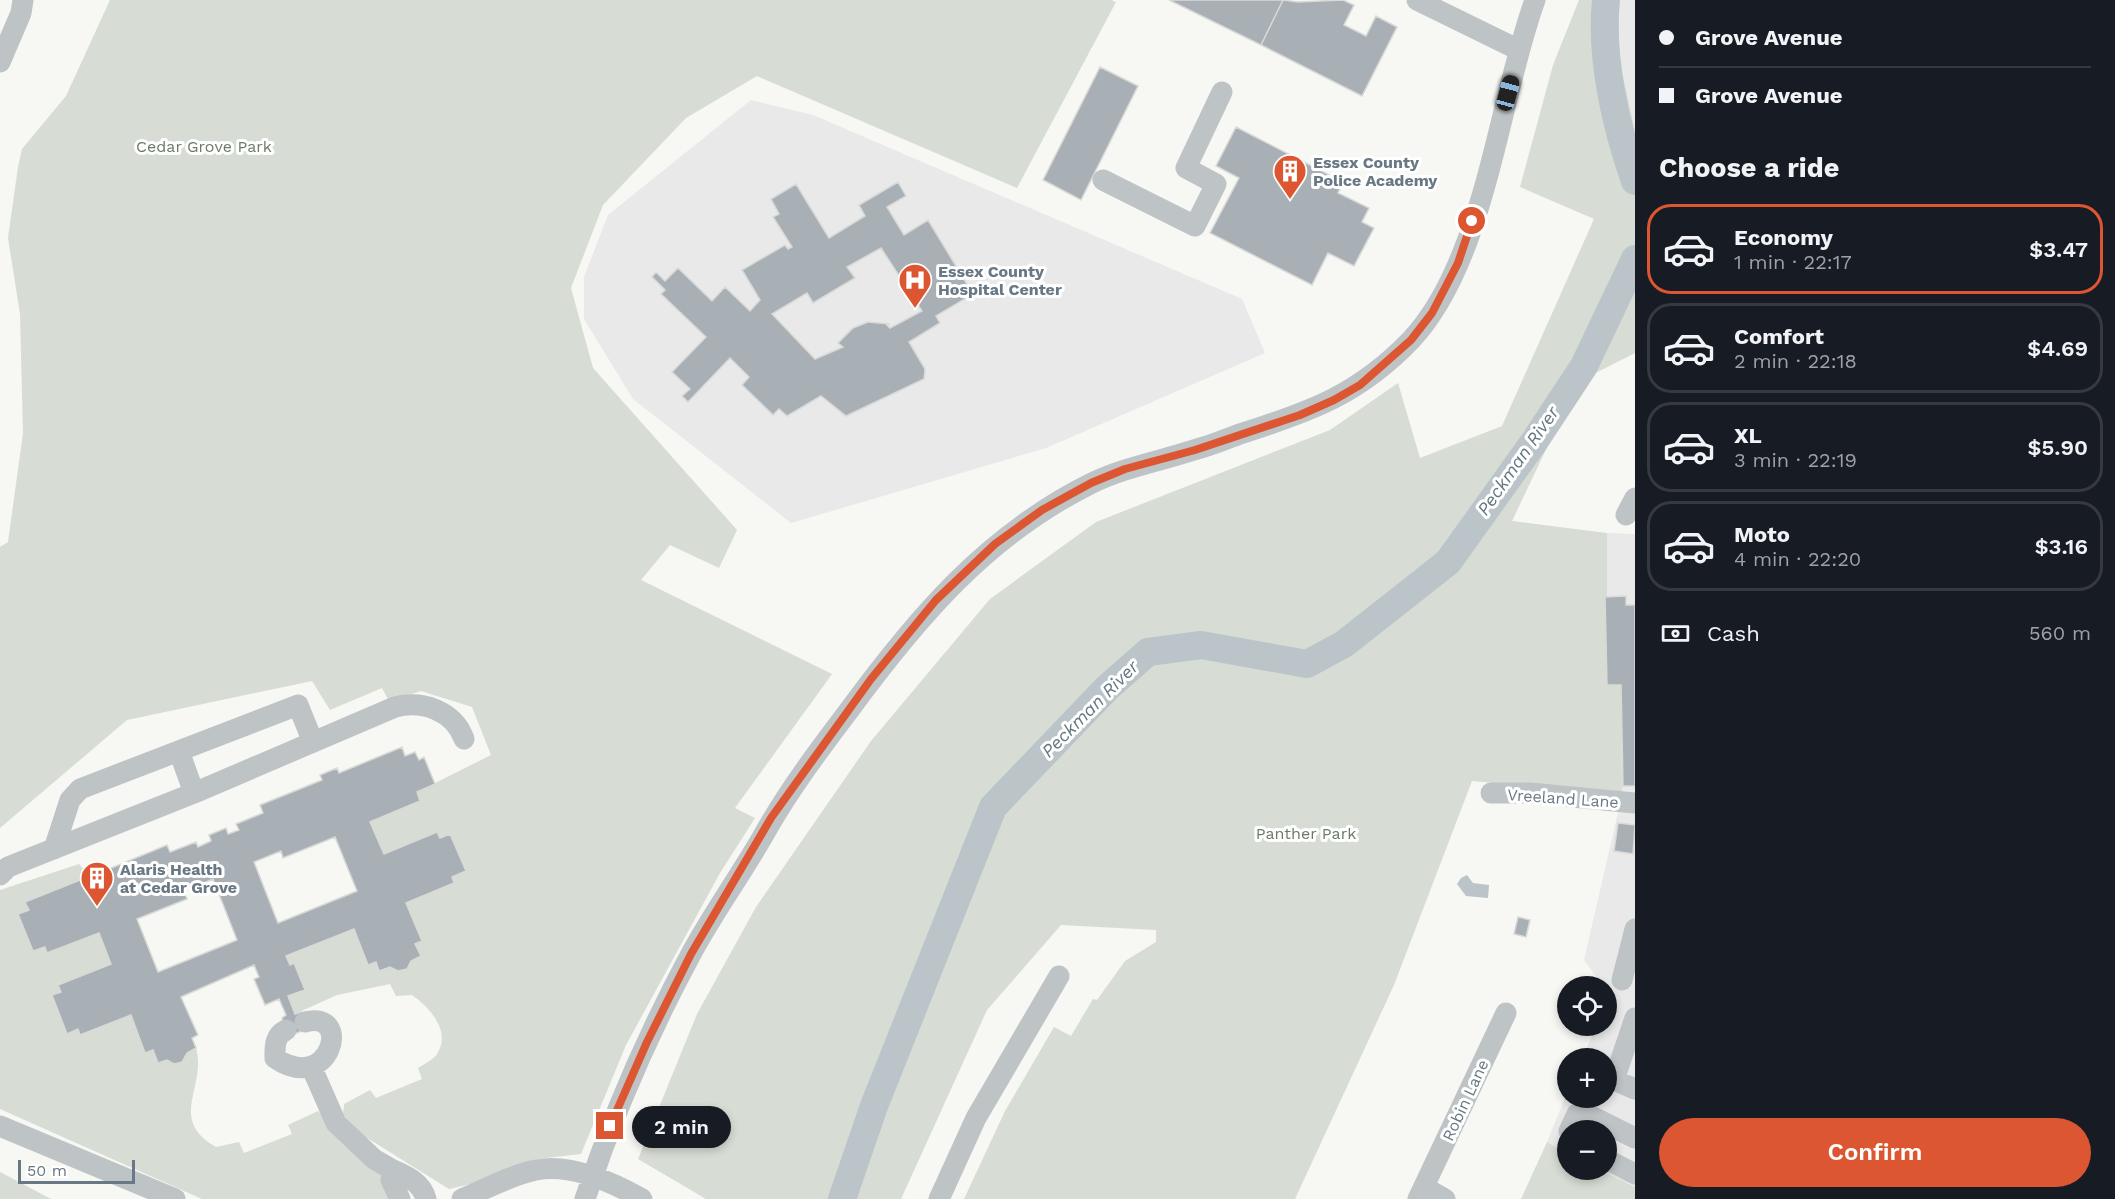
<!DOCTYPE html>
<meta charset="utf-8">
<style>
:root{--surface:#171b24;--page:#242831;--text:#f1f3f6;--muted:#9ea1a6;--line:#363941;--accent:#db5631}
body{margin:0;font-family:"Work Sans",sans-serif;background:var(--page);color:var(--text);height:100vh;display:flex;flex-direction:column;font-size:22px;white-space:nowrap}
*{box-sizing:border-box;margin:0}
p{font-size:20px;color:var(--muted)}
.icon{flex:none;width:33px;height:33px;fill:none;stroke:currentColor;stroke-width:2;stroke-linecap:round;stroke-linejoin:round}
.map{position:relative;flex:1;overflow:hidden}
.sheet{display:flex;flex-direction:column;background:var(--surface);width:480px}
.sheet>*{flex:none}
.guide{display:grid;align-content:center;height:132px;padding:0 24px;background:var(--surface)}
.controls{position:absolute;left:1557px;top:976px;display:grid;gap:12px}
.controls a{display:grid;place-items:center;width:60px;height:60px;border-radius:50%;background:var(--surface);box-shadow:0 3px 9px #0003;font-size:30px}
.scale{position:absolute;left:18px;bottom:15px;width:117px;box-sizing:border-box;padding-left:6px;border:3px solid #687884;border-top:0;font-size:16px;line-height:21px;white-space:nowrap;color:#687884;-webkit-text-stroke:4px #fff;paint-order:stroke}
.end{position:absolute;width:27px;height:27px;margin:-14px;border:8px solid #db5631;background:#fff;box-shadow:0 0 0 3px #fff}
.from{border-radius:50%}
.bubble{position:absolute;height:42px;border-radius:21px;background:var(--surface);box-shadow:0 3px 9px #0003;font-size:20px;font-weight:600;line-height:42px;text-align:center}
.car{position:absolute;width:18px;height:36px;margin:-18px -9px;border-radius:8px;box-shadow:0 0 4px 2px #0007;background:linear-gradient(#222 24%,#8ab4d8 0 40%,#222 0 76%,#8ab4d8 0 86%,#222 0)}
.guide b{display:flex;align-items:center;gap:21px;height:57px;font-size:22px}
.guide b+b{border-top:2px solid var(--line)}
.guide i{width:15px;height:15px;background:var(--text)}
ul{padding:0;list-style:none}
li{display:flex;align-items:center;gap:18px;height:90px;margin:0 12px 9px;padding:0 12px;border:3px solid var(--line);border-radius:24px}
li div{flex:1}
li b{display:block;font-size:22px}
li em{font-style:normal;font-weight:600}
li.active{border-color:var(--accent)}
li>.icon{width:54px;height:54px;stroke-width:1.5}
h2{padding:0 24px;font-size:27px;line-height:72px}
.pay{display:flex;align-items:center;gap:15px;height:66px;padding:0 24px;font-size:22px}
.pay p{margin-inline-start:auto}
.primary-button{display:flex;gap:12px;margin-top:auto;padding:12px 24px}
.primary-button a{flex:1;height:69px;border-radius:36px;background:var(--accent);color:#fff;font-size:24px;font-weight:600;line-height:69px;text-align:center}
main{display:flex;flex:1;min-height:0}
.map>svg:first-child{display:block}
.built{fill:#e8e9e8}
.green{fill:#d7dcd4}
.water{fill:#bac4c9}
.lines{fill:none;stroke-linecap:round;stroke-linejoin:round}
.river{stroke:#bac4c9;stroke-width:28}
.building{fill:#a8b0b5;stroke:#d9d9d7;stroke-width:1.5;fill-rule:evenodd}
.minor{stroke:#bec3c6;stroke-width:21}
.route{stroke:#db5631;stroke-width:8}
.labels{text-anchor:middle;stroke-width:6;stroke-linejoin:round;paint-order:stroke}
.park-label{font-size:16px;fill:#6b7b66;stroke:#fff}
.poi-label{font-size:16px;font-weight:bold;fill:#687884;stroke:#fff;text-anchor:start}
.street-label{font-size:16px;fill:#687884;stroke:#fff}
.water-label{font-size:18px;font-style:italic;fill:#637880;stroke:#fff}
</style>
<main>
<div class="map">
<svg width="1635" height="1199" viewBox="0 0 1635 1199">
<rect width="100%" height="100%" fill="#f7f7f4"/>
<path class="built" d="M 1610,0 L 1635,0 L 1635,130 L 1607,3 Z
M 751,100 L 813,115 L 1242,299 L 1265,353 L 1046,448 L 791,523 L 633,399 L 584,319 L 584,277 L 608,215 Z
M 1607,533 L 1635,534 L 1635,1187 L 1602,1170 L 1606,1170 L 1606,1131 L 1568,1131 L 1567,1153 L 1547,1142 L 1567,1093 L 1568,1098 L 1606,1098 L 1606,1059 L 1582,1059 L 1596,1026 L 1606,1026 L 1607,1000 L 1609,994 L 1584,960 L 1622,795 L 1620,685 L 1607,685 Z"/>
<path class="green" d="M 110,0 L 1111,0 L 1116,2 L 1017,188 L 757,76 L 686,118 L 603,205 L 571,288 L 593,368 L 737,530 L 719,568 L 670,545 L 641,580 L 832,674 L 735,808 L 755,818 L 720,873 L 626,1045 L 581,1154 L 537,1159 L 479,1182 L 449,1189 L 364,1136 L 343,1115 L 344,1104 L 370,1090 L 376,1098 L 422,1079 L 418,1068 C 424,1064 433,1060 437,1054 C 452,1031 429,1007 412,995 L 396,996 L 390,984 L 337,995 L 295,1014 L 288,996 L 304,990 L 294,963 L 290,965 L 286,956 L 354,929 L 368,965 L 376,962 L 380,971 L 390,967 L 398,971 L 407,969 L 411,961 L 421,956 L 415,944 L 422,940 L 406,903 L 454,883 L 452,877 L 466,870 L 450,834 L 440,838 L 436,832 L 384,854 L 370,822 L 420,801 L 417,792 L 491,755 L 472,707 L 421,691 L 389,701 L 382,688 L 330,710 L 312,681 L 127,720 L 0,828 L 0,547 L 8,542 L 23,433 L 20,314 L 8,238 L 18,167 L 22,149 L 66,96 Z
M 1579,0 L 1610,0 L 1607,4 L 1635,130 L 1635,353 L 1578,382 L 1512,521 L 1607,533 L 1607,684 L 1621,685 L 1622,795 L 1472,781 L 1394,985 L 1295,1199 L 964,1199 L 1005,1111 L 1054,1027 L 1071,1036 L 1093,999 L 1097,1000 L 1125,961 L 1156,942 L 1156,930 L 1061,925 L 987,1010 L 901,1199 L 706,1199 L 638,1159 L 697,1014 L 756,907 L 871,741 L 990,599 L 1096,522 L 1330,430 L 1398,383 L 1420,458 L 1502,426 L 1594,219 L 1520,187 L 1553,65 Z
M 79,864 L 90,876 L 26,902 L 29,910 L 18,914 L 33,951 L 99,933 L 111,964 L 59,984 L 61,992 L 52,996 L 67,1033 L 78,1029 L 81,1035 L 131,1015 L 145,1052 L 153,1050 L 158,1063 L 167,1060 L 174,1064 L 182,1062 L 187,1053 L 196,1048 C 207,1088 167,1119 216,1147 L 239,1142 L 244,1153 L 292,1134 L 288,1125 L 318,1111 L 381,1173 L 392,1199 L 202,1199 L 0,1109 L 0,890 Z
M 1547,1142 L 1567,1153 L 1568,1170 L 1602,1170 L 1635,1187 L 1635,1199 L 1521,1199 Z
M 0,1172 L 51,1199 L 0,1199 Z"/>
<path class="water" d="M 1467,875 L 1473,883 L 1489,885 L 1488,898 L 1466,896 L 1457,884 L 1461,878 Z"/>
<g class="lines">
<path class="river" d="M 1606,0 C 1600,58 1616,127 1635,181
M 842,1199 L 874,1106 L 993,807 L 1107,688 L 1148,652 L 1201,645 L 1307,664 L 1344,644 L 1448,562 L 1534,442 L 1584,366 L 1635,259"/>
</g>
<path class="building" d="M 1169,0 L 1283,0 L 1261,45 Z
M 1283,0 L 1298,2 L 1343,0 L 1354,5 L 1344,25 L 1366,36 L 1376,16 L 1397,27 L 1362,96 L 1261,45 Z
M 1100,67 L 1138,86 L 1081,200 L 1043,180 Z
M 1236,127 L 1343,182 L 1338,193 L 1369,208 L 1362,222 L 1374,228 L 1354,266 L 1328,253 L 1312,285 L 1210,233 L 1239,178 L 1216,166 Z
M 898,182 L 906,196 L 887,207 L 904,235 L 928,220 L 973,294 L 936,316 L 940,323 L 909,342 L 925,369 L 924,379 L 846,416 L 821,396 L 787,416 L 779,409 L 773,415 L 742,385 L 749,377 L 730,358 L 688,402 L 682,396 L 690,389 L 672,372 L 706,337 L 661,294 L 665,290 L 652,277 L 656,272 L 665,281 L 678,268 L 712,301 L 725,287 L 750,311 L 760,300 L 742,270 L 785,245 L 788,249 L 792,247 L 773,217 L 779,214 L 771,199 L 796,184 L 829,238 L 865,216 L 859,205 ZM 881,248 L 922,311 L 890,328 L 887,325 L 890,324 L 868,322 L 853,328 L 838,343 L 843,347 L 815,359 L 772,314 L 807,293 L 813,303 L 855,278 L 847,267 Z
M 1626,596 L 1626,605 L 1635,605 L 1635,786 L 1623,786 L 1621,685 L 1607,685 L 1605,597 Z
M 402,747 L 405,756 L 415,752 L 419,760 L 424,757 L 435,784 L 417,792 L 420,801 L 370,822 L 384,854 L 437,832 L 440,838 L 450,834 L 466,871 L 452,877 L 454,883 L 406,903 L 422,941 L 415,944 L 421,956 L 411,961 L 407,969 L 398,971 L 390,967 L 379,971 L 376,962 L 368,965 L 354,929 L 286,956 L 290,965 L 294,963 L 305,990 L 288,996 L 295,1014 L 301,1012 L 307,1029 L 289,1036 L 282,1018 L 286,1015 L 279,999 L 265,1005 L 254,979 L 259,977 L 254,965 L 181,997 L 198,1035 L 192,1038 L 196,1048 L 187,1053 L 182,1062 L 174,1064 L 167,1060 L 158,1063 L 153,1050 L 145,1053 L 131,1015 L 80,1035 L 78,1029 L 67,1034 L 52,995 L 61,992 L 58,985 L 111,964 L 99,933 L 47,953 L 45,947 L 33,951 L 18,914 L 29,910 L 25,902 L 90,876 L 88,872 L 102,866 L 104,871 L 167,845 L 170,852 L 196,842 L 198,847 L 211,841 L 209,835 L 226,828 L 228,834 L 239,830 L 236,824 L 263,813 L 260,805 L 322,780 L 320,775 L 337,768 L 339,773 ZM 335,837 L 357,891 L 278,923 L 254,862 L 281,851 L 283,858 ZM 213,879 L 237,940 L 158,972 L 137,919 L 187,899 L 184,891 Z
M 1618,823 L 1635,825 L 1633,854 L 1614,851 Z
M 1518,917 L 1530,920 L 1526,937 L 1514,934 Z"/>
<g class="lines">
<path class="minor" d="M 1417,0 L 1519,50
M 0,62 L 21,13 L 23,0
M 1103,180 L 1195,226 L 1216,184 L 1186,168 L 1222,92
M 1626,515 L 1635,498
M 179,751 L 194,793
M 1491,793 L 1530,793 L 1635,803
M 54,849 L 70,800 L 80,789 L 298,705 L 313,742
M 0,875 L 8,867 L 194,793 L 395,707 C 423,700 454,711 464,739
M 1622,980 L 1635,929
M 1635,1018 L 1614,1080 L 1635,1089
M 286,1030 C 274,1036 275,1047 275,1058 C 330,1096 354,1009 305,1022
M 311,1066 L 336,1123 L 374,1159 L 393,1170
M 0,1126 L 175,1199
M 1569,1131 L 1577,1114 L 1583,1112 L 1635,1138
M 1606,1159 L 1635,1174
M 1424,1187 L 1445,1199
M 400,1199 L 391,1180 L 393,1170 C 407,1176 422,1183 426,1199
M 462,1199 C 486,1189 511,1175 536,1170 C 571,1163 612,1182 642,1199
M 585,1199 C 613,1114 649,1032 691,954 C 713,913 740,876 763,836 C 788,791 819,750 850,709 C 917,618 986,536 1090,484 C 1124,467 1161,461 1197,449 C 1213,445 1228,438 1243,433 C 1312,411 1359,394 1411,340 C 1485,261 1498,102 1535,0
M 939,1199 L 976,1118 L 1059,976
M 1418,1199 L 1506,1013"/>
</g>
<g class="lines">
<path class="route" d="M 610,1126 L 647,1042 L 691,954 L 771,818 L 871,679 L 936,600 L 995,544 L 1042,510 L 1091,483 L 1125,469 L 1195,450 L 1300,415 L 1334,400 L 1360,385 L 1411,340 L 1432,313 L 1458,263 L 1472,221"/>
</g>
<defs>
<symbol id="building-pin" viewBox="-11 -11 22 30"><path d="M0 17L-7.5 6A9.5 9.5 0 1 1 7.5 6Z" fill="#db5631" stroke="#fff"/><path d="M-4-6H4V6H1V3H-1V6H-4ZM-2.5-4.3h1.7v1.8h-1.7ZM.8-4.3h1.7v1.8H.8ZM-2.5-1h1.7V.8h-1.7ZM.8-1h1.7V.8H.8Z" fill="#fff"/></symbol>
<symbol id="hospital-pin" viewBox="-11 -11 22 30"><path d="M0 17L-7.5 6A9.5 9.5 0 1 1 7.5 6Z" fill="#db5631" stroke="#fff"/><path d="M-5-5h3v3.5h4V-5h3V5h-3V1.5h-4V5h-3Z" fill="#fff"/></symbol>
</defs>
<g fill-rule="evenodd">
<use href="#building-pin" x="1271" y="152" width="38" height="52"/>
<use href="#hospital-pin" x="896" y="261" width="38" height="52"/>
<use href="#building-pin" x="78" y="859" width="38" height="52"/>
</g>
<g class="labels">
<g class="park-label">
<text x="204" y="152">Cedar Grove Park</text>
<text x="1306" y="839">Panther Park</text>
</g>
<g class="poi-label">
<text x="1313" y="168">Essex County<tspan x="1313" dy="18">Police Academy</tspan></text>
<text x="938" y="277">Essex County<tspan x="938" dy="18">Hospital Center</tspan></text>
<text x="120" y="875">Alaris Health<tspan x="120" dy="18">at Cedar Grove</tspan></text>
</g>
<g class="street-label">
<text transform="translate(1563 798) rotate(4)" y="6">Vreeland Lane</text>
<text transform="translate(1465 1100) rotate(-65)" y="6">Robin Lane</text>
</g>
<g class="water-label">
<text transform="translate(1518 461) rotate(-55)" y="6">Peckman River</text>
<text transform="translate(1090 709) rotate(-45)" y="6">Peckman River</text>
</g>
</g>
</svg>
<div class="controls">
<a><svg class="icon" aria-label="locate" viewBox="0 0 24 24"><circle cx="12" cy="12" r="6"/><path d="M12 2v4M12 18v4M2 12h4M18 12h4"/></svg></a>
<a>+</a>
<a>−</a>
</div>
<div class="scale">50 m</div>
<i class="end from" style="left:1472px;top:221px"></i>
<i class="end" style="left:610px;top:1126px"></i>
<div class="bubble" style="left:632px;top:1106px;width:99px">2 min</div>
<i class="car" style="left:1508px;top:93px;rotate:15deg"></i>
</div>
<section class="sheet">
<div class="guide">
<b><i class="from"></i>Grove Avenue</b>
<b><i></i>Grove Avenue</b>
</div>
<h2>Choose a ride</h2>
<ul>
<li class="active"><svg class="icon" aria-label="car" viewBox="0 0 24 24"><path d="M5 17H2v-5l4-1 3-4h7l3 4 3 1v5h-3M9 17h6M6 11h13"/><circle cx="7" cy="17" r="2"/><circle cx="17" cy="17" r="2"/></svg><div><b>Economy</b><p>1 min · 22:17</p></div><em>$3.47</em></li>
<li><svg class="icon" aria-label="car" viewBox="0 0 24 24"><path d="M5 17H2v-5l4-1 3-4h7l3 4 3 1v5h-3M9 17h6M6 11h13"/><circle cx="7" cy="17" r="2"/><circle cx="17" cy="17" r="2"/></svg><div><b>Comfort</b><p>2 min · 22:18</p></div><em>$4.69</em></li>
<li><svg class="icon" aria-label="car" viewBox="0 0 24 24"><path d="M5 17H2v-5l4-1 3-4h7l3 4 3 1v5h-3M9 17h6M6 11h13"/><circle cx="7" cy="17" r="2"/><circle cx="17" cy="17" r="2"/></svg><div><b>XL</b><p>3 min · 22:19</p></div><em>$5.90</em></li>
<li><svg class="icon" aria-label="car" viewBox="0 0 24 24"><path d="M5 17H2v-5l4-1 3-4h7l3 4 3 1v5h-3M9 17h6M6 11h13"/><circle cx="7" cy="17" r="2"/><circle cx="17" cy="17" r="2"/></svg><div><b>Moto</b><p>4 min · 22:20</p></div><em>$3.16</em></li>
</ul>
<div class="pay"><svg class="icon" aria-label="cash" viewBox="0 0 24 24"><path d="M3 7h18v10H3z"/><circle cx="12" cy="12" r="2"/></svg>Cash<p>560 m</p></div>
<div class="primary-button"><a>Confirm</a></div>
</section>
</main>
